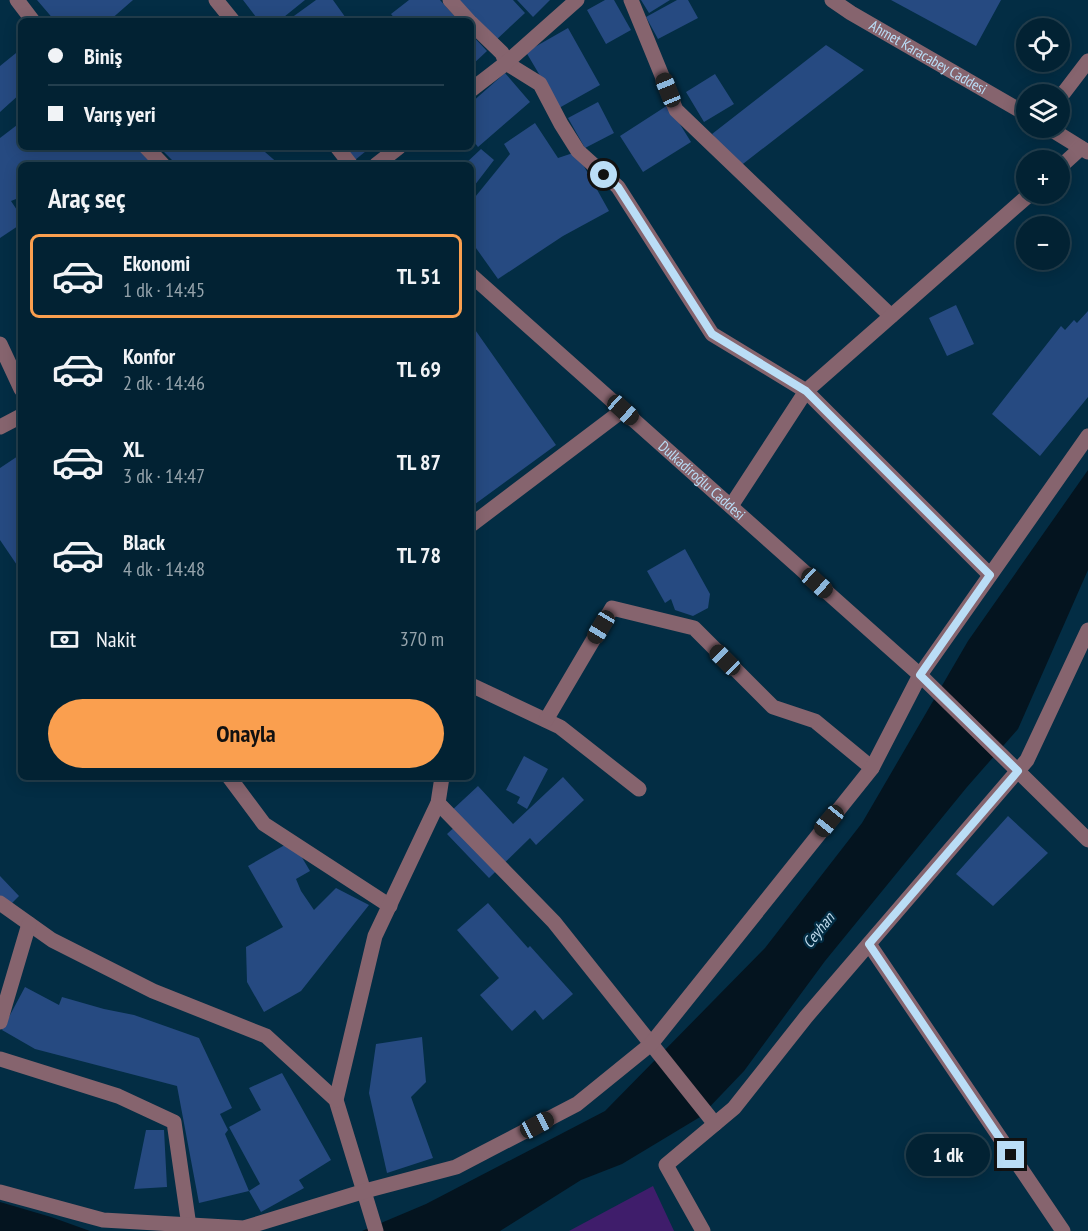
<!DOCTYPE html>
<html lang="tr">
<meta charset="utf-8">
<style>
:root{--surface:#022233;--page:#0c2a3b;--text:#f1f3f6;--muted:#96a4ac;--line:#233f4e;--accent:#fa9f4f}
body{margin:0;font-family:"PT Sans Narrow",sans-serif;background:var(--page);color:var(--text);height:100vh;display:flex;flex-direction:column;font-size:22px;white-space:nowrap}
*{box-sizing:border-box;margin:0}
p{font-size:20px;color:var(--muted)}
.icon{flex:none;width:33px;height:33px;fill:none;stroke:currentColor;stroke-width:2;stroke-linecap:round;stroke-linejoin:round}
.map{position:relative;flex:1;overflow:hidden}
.details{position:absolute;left:18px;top:162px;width:456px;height:618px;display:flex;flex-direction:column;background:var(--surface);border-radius:9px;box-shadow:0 3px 15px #0003,0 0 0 2px var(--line)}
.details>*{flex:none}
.guide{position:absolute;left:18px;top:18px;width:456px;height:132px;border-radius:9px;box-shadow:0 3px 15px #0003,0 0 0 2px var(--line);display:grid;align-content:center;height:132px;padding:0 30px;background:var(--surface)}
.tools{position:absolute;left:1016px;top:18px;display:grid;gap:12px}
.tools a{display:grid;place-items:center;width:54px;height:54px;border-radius:50%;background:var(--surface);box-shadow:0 3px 15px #0003,0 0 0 2px var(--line);font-size:30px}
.end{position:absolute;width:27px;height:27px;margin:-14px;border:8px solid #baddf6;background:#111;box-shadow:0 0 0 3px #111}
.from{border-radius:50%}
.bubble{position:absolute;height:42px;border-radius:21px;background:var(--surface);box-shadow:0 3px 15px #0003,0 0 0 2px var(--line);font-size:20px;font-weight:800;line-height:42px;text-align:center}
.car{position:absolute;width:18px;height:36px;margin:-18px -9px;border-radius:8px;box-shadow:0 0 4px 2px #0007;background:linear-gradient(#222 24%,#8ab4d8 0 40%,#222 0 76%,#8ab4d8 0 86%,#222 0)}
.guide b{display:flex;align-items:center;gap:21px;height:57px;font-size:22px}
.guide b+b{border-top:2px solid var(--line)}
.guide i{width:15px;height:15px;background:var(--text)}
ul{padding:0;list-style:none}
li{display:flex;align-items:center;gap:18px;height:84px;margin:0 12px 9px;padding:0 18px;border:3px solid transparent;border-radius:9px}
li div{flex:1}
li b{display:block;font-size:22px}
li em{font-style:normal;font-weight:800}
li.selected{border-color:var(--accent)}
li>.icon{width:54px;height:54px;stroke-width:1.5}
h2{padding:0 30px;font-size:27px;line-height:72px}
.pay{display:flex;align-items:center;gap:15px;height:66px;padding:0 30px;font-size:22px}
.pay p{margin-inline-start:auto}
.button{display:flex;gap:12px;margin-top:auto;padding:12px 30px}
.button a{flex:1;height:69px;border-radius:36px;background:var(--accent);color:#111;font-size:24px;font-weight:800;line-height:69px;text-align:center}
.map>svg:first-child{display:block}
.green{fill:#3f1d6b}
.water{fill:#04141f}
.building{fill:#264a81}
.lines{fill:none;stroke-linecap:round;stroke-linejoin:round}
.minor{stroke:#86646e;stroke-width:15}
.route{stroke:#baddf6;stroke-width:8}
.labels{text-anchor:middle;stroke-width:4.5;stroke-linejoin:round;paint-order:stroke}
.street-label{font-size:15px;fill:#baddf6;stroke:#032d44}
.water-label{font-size:16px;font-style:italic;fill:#bfdaec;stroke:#032d44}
</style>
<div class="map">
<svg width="1088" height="1231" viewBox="0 0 1088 1231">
<rect width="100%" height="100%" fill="#032d44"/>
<path class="green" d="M 653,1186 L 674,1231 L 569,1231 Z"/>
<path class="water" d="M 1088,470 L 1088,570 L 1018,729 L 967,787 L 825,961 L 744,1071 L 700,1117 L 622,1164 L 581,1180 L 500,1231 L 362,1231 L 426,1204 L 605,1111 L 765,948 L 862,823 L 968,641 Z
M 0,1202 L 51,1217 L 90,1231 L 0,1231 Z"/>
<path class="building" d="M 37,0 L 133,0 L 109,21 L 55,21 Z
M 243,0 L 305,0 L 279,21 L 259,21 Z
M 316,0 L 333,0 L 348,21 L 287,21 Z
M 409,0 L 440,0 L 459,21 L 397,21 L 391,14 Z
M 457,0 L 513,0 L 525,13 L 495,41 Z
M 517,0 L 550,0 L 533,17 Z
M 605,0 L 614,0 L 631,30 L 606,44 L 587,10 Z
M 641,0 L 670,0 L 649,13 Z
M 677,0 L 688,0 L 698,18 L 658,39 L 646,17 Z
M 891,0 L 1001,0 L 976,46 Z
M 568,28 L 600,85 L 559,108 L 526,52 Z
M 471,34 L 487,51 L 471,66 Z
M 826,45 L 864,70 L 739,167 L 712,134 Z
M 21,49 L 21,93 L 0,112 L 0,66 Z
M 505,73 L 530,102 L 478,147 L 471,138 L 471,103 Z
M 715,74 L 734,104 L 704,122 L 686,92 Z
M 598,102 L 614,133 L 585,148 L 568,118 Z
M 668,105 L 691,142 L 643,172 L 620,136 Z
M 21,122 L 21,147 L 141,147 L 157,165 L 21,165 L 21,197 L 11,201 L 21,216 L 21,224 L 0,238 L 0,138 Z
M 535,123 L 558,158 L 576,152 L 609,211 L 563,236 L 498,279 L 471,241 L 471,202 L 510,154 L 504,144 Z
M 159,147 L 270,147 L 265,152 L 280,165 L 177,165 Z
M 345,147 L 371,147 L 355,160 Z
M 481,149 L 494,160 L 471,190 L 471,165 L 464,165 Z
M 956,305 L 974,344 L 947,356 L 929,318 Z
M 1088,311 L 1088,397 L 1040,456 L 992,414 L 1061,326 L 1065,330 L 1074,320 L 1077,323 Z
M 471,324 L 556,445 L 471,507 Z
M 21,454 L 21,567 L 19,568 L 0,540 L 0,468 Z
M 685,549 L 710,594 L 708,608 L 693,616 L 675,610 L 671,599 L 665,603 L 647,571 Z
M 524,756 L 548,769 L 527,809 L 517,803 L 520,797 L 506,790 Z
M 563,777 L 584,800 L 536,845 L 530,838 L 489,878 L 447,834 L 459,823 L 449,813 L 478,786 L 513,824 Z
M 1008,816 L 1048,853 L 993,906 L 956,874 Z
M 290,842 L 297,849 L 310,871 L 296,879 L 301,891 L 314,910 L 336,888 L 369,905 L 301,991 L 264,1012 L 247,982 L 246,947 L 283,927 L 248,866 Z
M 0,876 L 19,896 L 6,909 L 0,902 Z
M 488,903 L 528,948 L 530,946 L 573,994 L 543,1020 L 535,1010 L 512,1031 L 480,995 L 499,978 L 457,930 Z
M 25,987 L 59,1005 L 62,997 L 104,1009 L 134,1015 L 199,1038 L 232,1108 L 220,1114 L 228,1130 L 225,1134 L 249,1191 L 199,1203 L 177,1086 L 35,1049 L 2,1030 Z
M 422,1037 L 426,1082 L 411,1097 L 433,1158 L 387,1173 L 369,1093 L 376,1044 Z
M 282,1073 L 331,1160 L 299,1180 L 304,1188 L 261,1212 L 249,1191 L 260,1184 L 229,1127 L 261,1110 L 249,1088 Z
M 146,1130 L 164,1130 L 167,1187 L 134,1189 Z"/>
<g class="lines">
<g class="minor">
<path d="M 17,0 L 33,21"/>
<path d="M 216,0 L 233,21"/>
<path d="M 450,0 L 469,21"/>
<path d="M 631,0 L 676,110 L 891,316"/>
<path id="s1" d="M 832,0 L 851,13 L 1026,114"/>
<path d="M 471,23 L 502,53 L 506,63 L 540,84 L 561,124 L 578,151 L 618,187 L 712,334 L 806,391 L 990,575"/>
<path d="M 471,90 L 506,63 L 577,0"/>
<path d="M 1059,99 L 1088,61"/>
<path d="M 1049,128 L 1088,152"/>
<path d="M 146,147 L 163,165"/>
<path d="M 337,147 L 351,165"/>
<path d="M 376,165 L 399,147"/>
<path d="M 1059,168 L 1081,148"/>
<path id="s2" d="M 471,275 L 920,675 L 1088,840"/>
<path d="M 0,344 L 21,389"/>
<path d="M 0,427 L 21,416"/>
<path d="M 731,506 L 806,391 L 1030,194"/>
<path d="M 471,525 L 623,410"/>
<path d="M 471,685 L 560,727 L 639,789"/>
<path d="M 546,720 L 612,608 L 694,628 L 773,707 L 815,721 L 872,768"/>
<path d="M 229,777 L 264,824 L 390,906"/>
<path d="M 438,803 L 554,922 L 715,1124"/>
<path d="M 0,903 L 52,940 L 153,991 L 266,1036 L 336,1100 L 376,1231"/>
<path d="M 869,944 L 1063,1231"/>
<path d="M 0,1022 L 29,924"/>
<path d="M 0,1059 L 118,1096 L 174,1122 L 189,1226"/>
<path d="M 336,1100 L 375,936 L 438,803 L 442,777"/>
<path d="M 0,1192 L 103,1220 L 244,1228 L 365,1191 L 456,1167 L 577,1104 L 651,1044 L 872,768 L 920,675 L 1088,436"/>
<path d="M 703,1231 L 666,1165 L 734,1108 L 806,1017 L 1027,760 L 1088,630"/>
</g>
</g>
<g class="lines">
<path class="route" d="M 604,175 L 618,187 L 712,334 L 806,391 L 990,575 L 920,675 L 1018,771 L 869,944 L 1011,1155"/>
</g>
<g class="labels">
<g class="street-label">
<text dy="5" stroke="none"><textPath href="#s1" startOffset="112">Ahmet Karacabey Caddesi</textPath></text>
<text dy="5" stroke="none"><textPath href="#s2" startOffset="309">Dulkadiroğlu Caddesi</textPath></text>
</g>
<g class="water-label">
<text transform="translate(818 930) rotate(-51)" y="6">Ceyhan</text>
</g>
</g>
</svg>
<div class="tools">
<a><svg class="icon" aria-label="locate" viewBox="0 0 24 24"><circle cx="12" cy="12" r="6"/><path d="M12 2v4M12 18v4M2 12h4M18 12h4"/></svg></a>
<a><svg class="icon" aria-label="layers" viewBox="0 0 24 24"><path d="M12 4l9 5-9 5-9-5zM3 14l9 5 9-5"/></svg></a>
<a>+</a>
<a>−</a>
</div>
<i class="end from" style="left:604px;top:175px"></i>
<i class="end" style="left:1011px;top:1155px"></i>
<div class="bubble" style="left:906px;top:1134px;width:84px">1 dk</div>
<i class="car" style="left:668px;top:90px;rotate:338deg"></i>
<i class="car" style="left:623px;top:410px;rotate:132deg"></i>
<i class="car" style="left:817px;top:583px;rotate:132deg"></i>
<i class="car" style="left:601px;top:627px;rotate:211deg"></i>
<i class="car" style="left:725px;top:660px;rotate:315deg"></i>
<i class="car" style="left:829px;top:821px;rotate:219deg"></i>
<i class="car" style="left:537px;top:1125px;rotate:62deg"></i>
<div class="guide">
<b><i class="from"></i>Biniş</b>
<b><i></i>Varış yeri</b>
</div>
<section class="details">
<h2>Araç seç</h2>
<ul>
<li class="selected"><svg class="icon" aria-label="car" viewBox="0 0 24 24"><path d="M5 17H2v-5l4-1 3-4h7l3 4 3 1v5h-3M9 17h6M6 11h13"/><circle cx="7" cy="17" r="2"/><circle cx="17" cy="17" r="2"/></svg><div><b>Ekonomi</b><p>1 dk · 14:45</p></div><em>TL 51</em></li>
<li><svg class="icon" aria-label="car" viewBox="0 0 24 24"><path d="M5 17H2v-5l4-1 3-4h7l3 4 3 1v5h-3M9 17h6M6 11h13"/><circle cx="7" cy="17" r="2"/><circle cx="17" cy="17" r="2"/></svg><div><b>Konfor</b><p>2 dk · 14:46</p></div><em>TL 69</em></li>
<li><svg class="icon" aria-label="car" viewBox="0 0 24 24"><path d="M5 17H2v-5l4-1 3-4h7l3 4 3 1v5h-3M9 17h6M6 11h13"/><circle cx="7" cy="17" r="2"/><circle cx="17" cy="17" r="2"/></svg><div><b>XL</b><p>3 dk · 14:47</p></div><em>TL 87</em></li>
<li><svg class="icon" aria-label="car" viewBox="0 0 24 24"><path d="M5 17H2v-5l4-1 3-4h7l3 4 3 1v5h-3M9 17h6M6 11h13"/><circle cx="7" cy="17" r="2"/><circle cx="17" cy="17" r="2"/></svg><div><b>Black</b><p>4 dk · 14:48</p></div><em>TL 78</em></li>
</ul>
<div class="pay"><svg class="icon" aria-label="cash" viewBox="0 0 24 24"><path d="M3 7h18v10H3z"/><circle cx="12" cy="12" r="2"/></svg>Nakit<p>370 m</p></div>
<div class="button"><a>Onayla</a></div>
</section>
</div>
